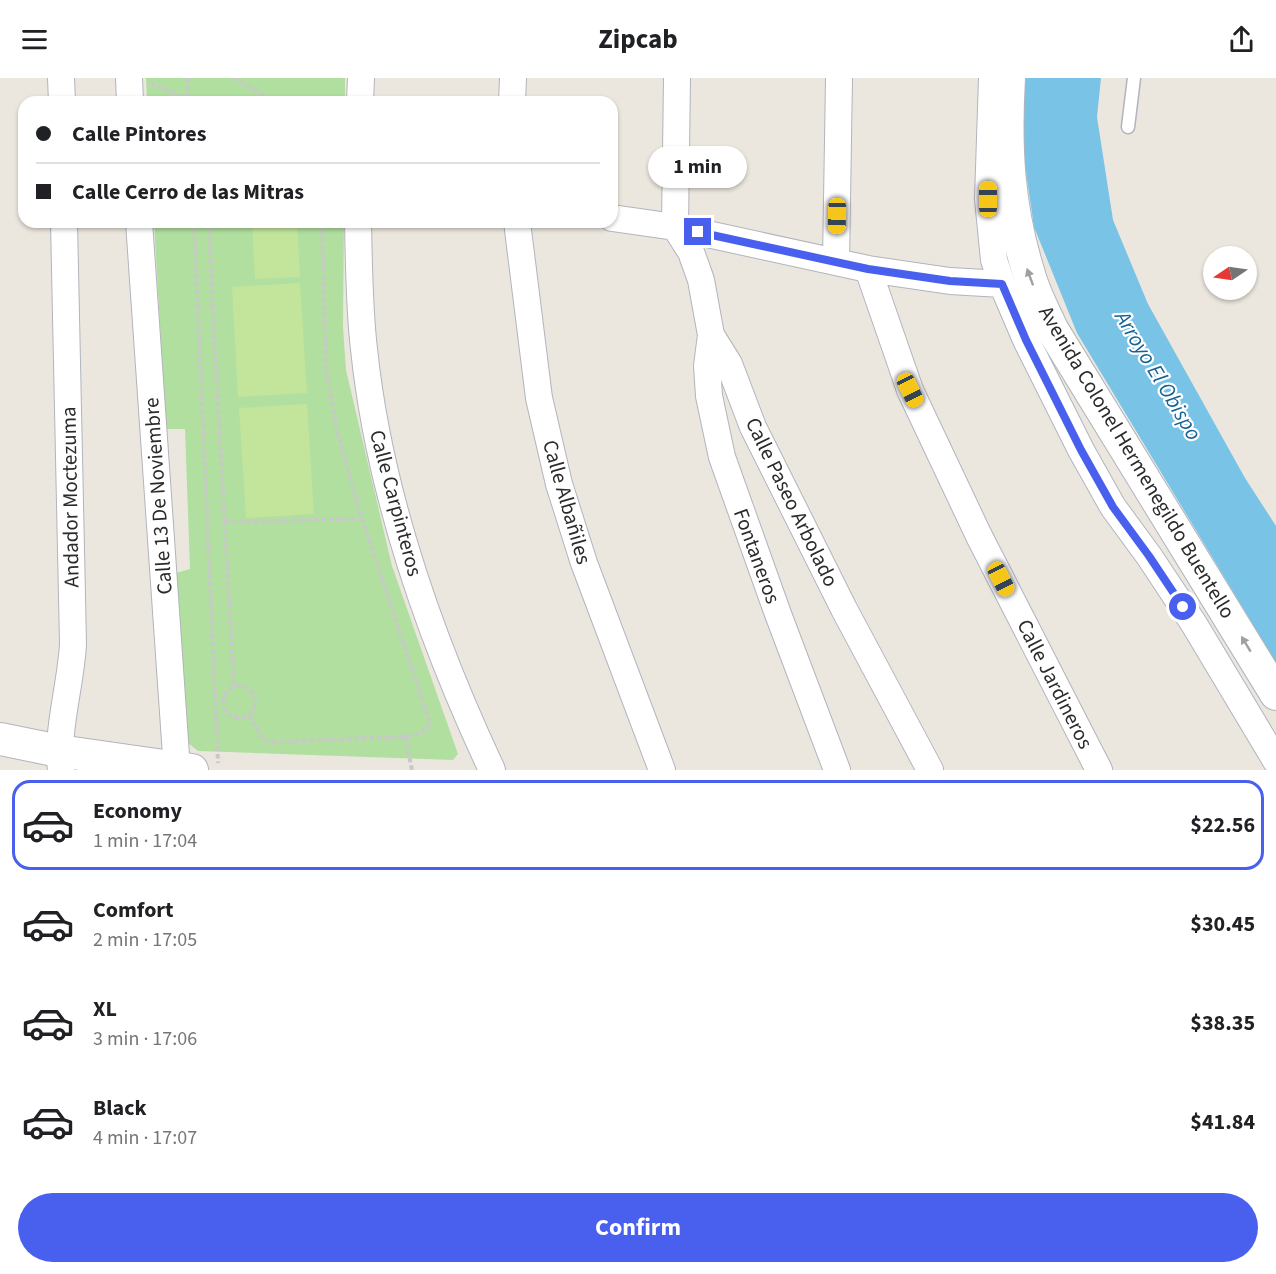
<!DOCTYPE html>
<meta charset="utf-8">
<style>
:root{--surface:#fff;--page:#f6f6f6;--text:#202124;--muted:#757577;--line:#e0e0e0;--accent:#495fee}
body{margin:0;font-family:"Source Sans 3",sans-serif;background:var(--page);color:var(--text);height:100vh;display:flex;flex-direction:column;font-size:22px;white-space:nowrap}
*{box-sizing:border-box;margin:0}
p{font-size:20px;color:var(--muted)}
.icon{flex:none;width:33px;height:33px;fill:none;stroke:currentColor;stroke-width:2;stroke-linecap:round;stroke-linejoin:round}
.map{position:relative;height:692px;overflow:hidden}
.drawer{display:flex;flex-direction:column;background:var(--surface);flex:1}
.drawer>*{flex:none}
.guide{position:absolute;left:18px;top:18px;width:600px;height:132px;border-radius:18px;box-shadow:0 2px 4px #0004;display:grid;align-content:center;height:132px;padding:0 18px;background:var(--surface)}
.needle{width:39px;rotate:257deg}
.buttons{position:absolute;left:1203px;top:168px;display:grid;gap:12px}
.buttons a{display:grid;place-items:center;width:54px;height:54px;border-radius:50%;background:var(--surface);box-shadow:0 2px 4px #0004;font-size:30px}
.end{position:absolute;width:27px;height:27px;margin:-14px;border:8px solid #495fee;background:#fff;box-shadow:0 0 0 3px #fff}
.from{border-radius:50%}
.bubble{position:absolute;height:42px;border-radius:21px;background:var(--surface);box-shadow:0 2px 4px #0004;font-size:20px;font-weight:700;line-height:42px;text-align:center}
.car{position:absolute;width:18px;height:36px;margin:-18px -9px;border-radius:8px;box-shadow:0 0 4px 2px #0007;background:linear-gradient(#f5c518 24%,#345 0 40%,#f5c518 0 76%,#345 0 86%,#f5c518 0)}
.guide b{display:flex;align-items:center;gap:21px;height:57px;font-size:22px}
.guide b+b{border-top:2px solid var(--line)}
.guide i{width:15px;height:15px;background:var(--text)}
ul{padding:10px 0 0;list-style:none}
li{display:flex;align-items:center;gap:18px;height:90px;margin:0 12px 9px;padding:0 6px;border:3px solid transparent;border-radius:18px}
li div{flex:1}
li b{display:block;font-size:22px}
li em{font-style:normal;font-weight:700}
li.on{border-color:var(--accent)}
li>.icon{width:54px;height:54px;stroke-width:1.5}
.cta{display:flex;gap:12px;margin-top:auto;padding:12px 18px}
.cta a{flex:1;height:69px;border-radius:36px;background:var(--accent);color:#fff;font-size:24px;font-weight:700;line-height:69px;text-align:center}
header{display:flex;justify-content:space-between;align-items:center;height:78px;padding:0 18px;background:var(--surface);font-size:27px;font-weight:700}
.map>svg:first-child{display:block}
.green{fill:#b1df9f}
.pitch{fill:#c2e59b}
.water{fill:#79c3e7}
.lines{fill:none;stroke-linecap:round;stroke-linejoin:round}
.service-casing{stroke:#b2b4be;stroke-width:15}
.minor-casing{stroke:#b2b4be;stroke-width:28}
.tertiary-casing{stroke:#b2b4be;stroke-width:34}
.path{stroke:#c8c8c8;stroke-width:4;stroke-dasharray:4.5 3;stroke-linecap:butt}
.service{stroke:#fff;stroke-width:12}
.minor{stroke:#fff;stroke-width:26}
.tertiary{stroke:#fff;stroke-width:32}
.oneway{fill:#a0a0a0}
.route{stroke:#495fee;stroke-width:8}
.labels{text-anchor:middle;stroke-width:4.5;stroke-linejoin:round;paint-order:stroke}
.street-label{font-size:21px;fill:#2b2b2b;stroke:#fff}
.water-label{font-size:22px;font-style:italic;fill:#166294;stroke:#fff}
</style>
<header><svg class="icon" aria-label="menu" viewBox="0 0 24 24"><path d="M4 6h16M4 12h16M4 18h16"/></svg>Zipcab<svg class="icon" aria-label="share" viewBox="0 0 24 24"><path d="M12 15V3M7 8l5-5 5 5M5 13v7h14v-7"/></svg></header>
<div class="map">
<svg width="1276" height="692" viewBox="0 0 1276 692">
<rect width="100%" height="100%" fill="#ece7de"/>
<path class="green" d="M 146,0 L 345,0 L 345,24 L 147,24 Z
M 154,144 L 344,144 L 343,249 L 346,292 L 392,488 L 458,676 L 453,682 L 198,673 L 188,665 L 176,495 L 190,491 L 185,351 L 166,351 Z"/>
<path class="pitch" d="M 252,144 L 297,144 L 300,199 L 255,201 Z
M 300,205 L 307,315 L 238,319 L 232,209 Z
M 307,326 L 314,436 L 246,440 L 239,330 Z"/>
<path class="water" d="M 1026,0 L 1101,0 L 1097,39 L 1113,142 L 1148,226 L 1245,400 L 1276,448 L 1276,585 L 1077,255 L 1034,149 L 1019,46 Z"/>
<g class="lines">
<defs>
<path id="service" d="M 1128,49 L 1134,0"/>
<path id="minor" d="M 61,0 L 62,24
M 129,0 L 130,24
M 677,0 L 675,149 L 691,174 L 701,202 L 711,257 L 729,286 L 753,349 L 844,531 L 930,692
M 992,0 L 988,121 L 994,182 L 1002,206 L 1026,262 L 1081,372 L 1113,429 L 1149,478 L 1194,546 L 1276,683
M 360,24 L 361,0
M 512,24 L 513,0
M 612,140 L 675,149 L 868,191 L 950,203 L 1002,206
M 139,144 L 177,692
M 358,144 C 359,186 359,229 364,271 C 379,415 431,562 492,692
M 517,144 L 539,320 L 559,406 L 584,485 L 662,692
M 836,184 L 839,0
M 868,191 L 910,312 L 979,458 L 1099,692
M 711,257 L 707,288 L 709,318 L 722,379 L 778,536 L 837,692
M 61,692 C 56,653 71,606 73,566 L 64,144"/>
<path id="tertiary" d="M 1009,0 C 1005,70 1008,129 1029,196 C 1034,215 1044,233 1052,251 L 1276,616
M 0,661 L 59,673 L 192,692"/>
</defs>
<use href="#service" class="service-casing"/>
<use href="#minor" class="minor-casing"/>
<use href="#tertiary" class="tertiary-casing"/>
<path class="path" d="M 187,0 L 189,23
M 234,0 L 274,24
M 151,5 L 188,21
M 194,144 L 218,685
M 209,144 L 213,239 L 234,609
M 224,444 L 362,441
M223 624a16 16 0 1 1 32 0a16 16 0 1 1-32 0Z
M 249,637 L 264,662 L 273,664 L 413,658 L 428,651 L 429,642 L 362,441 L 337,352 L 326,293 L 322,144
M 405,658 L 412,692"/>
<use href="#service" class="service"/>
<use href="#minor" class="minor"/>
<use href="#tertiary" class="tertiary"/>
</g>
<defs><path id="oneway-solid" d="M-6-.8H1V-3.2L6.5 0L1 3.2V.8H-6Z" transform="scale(1.5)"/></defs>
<g class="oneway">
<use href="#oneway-solid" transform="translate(1030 199) rotate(-110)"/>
<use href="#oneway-solid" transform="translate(1246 566) rotate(-121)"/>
</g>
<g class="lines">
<path class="route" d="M 698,154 L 868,191 L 950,203 L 1002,206 L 1026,262 L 1081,372 L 1113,429 L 1149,478 L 1183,529"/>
</g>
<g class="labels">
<g class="street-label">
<text transform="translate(1137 384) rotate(59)" y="7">Avenida Colonel Hermenegildo Buentello</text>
<text transform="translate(158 418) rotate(-94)" y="7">Calle 13 De Noviembre</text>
<text transform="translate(70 419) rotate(-91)" y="7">Andador Moctezuma</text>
<text transform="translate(567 424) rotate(74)" y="7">Calle Albañiles</text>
<text transform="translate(792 424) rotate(64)" y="7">Calle Paseo Arbolado</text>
<text transform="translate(396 425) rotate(75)" y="7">Calle Carpinteros</text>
<text transform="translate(757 478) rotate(70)" y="7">Fontaneros</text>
<text transform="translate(1055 606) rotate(63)" y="7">Calle Jardineros</text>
</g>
<g class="water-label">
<text transform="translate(1159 297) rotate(59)" y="8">Arroyo El Obispo</text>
</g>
</g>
</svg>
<div class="buttons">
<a><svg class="needle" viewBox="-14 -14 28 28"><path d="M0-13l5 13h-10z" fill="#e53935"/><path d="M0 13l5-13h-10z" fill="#757577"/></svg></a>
</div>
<i class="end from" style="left:1183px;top:529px"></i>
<i class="end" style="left:698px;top:154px"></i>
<div class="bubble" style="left:648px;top:68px;width:99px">1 min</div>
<i class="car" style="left:988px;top:121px;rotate:0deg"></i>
<i class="car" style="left:837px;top:138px;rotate:181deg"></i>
<i class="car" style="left:910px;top:312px;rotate:154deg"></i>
<i class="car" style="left:1001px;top:501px;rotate:153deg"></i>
<div class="guide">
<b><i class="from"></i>Calle Pintores</b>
<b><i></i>Calle Cerro de las Mitras</b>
</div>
</div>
<section class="drawer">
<ul>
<li class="on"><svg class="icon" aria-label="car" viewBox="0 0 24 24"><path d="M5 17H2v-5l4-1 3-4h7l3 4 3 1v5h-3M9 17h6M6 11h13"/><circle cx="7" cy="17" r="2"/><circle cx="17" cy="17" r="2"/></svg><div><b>Economy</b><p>1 min · 17:04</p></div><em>$22.56</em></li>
<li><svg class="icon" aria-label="car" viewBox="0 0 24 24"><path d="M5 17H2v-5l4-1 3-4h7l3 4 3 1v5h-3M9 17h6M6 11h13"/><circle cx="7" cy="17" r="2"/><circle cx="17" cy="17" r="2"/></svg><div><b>Comfort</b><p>2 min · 17:05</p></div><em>$30.45</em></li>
<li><svg class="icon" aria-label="car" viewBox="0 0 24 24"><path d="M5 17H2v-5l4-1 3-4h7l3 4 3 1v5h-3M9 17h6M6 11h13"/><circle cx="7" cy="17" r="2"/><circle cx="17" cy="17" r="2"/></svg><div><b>XL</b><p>3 min · 17:06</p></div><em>$38.35</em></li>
<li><svg class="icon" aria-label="car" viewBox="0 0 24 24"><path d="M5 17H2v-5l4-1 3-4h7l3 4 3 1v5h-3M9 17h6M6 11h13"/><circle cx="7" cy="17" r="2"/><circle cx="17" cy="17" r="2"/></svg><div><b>Black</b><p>4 min · 17:07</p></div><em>$41.84</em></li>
</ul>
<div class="cta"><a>Confirm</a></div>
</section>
